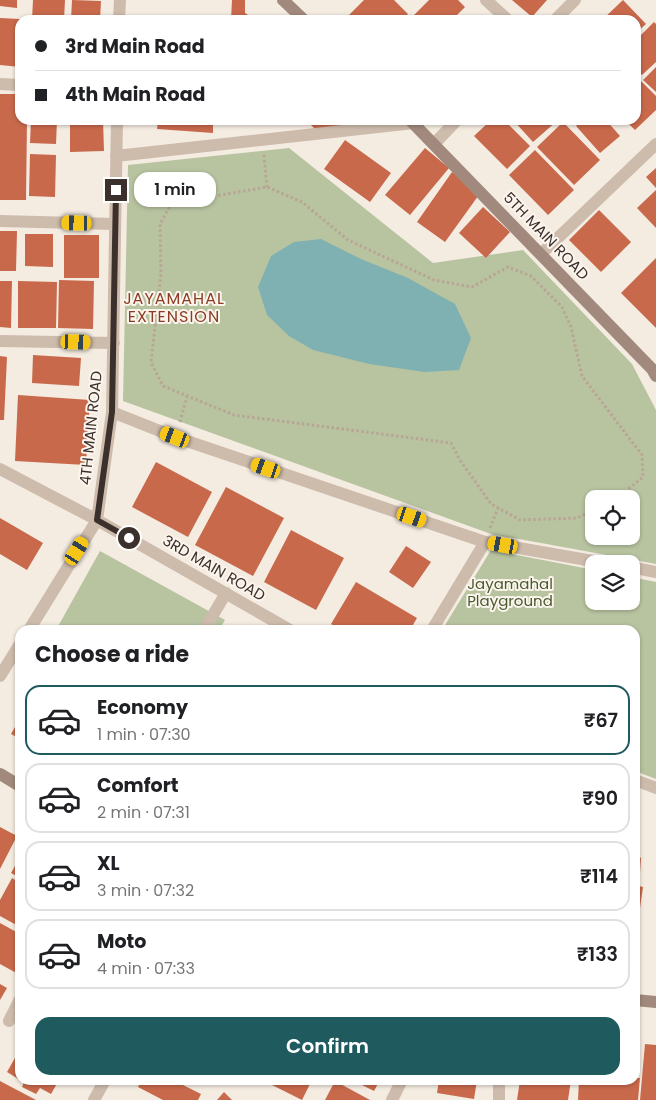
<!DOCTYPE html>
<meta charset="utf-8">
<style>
:root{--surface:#fff;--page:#f2f2f2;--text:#202124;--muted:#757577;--line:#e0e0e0;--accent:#1f5a5e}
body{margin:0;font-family:Poppins,sans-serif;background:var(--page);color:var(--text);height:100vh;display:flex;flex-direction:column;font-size:19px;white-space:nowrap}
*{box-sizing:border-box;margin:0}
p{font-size:16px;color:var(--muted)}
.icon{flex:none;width:28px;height:28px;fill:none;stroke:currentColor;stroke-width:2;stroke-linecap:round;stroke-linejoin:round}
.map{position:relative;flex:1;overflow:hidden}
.panel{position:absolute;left:15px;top:625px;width:625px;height:460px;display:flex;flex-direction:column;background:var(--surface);border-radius:15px;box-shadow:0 1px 4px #0004}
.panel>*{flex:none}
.guide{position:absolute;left:15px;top:15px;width:626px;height:110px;border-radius:15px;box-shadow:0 1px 4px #0004;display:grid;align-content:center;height:110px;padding:0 20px;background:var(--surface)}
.tools{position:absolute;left:585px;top:490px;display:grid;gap:10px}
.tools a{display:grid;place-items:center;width:55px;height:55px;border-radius:10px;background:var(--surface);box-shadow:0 1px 4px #0004;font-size:25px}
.end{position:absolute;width:22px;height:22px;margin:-11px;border:6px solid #3b302b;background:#fff;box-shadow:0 0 0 2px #fff}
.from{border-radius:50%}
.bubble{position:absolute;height:35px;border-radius:15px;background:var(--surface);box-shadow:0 1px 4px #0004;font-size:16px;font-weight:600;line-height:35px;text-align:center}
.car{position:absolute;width:15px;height:30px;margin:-15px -8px;border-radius:6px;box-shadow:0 0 4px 1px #0007;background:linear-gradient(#f5c518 24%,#345 0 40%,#f5c518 0 76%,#345 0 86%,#f5c518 0)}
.guide b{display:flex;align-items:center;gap:18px;height:48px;font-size:19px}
.guide b+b{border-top:1px solid var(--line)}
.guide i{width:12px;height:12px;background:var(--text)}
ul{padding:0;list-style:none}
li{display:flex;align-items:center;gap:15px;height:70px;margin:0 10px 8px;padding:0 10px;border:2px solid var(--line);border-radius:15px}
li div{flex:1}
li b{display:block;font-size:19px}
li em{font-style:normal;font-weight:600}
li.active{border-color:var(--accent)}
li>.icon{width:45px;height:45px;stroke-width:1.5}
h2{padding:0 20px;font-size:22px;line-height:60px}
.primary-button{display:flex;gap:10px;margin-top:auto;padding:10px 20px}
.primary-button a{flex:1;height:58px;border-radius:15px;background:var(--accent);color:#fff;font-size:20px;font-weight:600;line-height:58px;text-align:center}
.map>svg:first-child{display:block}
.green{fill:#b8c4a0;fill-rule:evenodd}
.water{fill:#7fb0b2}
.building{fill:#c8694b}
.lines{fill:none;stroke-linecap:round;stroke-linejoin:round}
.path{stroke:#b9a596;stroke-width:3;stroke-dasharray:2.5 2.5;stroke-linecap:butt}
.street{stroke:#cdbbac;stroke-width:12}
.secondary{stroke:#a18a7d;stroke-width:12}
.route{stroke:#3b302b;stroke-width:6}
.labels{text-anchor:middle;stroke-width:4;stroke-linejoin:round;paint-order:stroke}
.street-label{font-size:15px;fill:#3b302b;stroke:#fbf5ee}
.park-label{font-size:15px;fill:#4a5a2e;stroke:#fbf5ee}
.neighbourhood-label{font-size:16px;letter-spacing:1px;fill:#8c3b22;stroke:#fbf5ee}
</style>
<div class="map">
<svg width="656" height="1100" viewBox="0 0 656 1100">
<rect width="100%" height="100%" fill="#f4ebe1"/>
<path class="green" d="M 289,148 L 433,263 L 523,250 L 632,364 L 656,410 L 656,564 L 491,534 L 123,401 L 128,165 ZM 594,499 L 631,499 L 631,536 L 594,536 Z
M 491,550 L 594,570 L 594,601 L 631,601 L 631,577 L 656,582 L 656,779 L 635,771 L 635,630 L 442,630 Z
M 100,551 L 225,620 L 219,630 L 56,630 Z"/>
<path class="water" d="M 321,239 L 361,259 L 408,278 L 455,304 L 471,338 L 459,370 L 425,372 L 369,364 L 313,350 L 289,336 L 267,315 L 258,287 L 271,256 L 294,242 Z"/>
<path class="building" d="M 0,0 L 17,0 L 17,8 L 0,6 Z
M 33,0 L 65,0 L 64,20 L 32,20 Z
M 72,0 L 101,1 L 100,20 L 71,20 Z
M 232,0 L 245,0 L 245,13 L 256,20 L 231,20 Z
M 364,0 L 394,0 L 408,14 L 402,20 L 352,20 L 348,16 Z
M 429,0 L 458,0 L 465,7 L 452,20 L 419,20 L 414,15 Z
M 512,0 L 547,0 L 532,17 Z
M 623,0 L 646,24 L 636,33 L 636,20 L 602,20 Z
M 0,18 L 20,19 L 20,67 L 0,65 Z
M 654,22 L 656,24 L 656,62 L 642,75 L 636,69 L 636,40 Z
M 656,67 L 656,92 L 643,80 Z
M 636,76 L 656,96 L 656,110 L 635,130 L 625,120 L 636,120 Z
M 0,94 L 20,94 L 20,120 L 27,120 L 26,200 L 0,200 Z
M 31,120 L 57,120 L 56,144 L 30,143 Z
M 70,120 L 103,120 L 104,151 L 70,152 Z
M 158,120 L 213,120 L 213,133 L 157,129 Z
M 311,120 L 358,120 L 348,129 L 315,129 L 308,122 Z
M 491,120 L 504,120 L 530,146 L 507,169 L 474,136 Z
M 513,120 L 556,120 L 557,121 L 533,142 Z
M 582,120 L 606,120 L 620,136 L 600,153 L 576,126 Z
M 563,122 L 600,160 L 574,185 L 537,147 Z
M 345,140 L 391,173 L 370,202 L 324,169 Z
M 425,148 L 449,168 L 410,215 L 385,195 Z
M 535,150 L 574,190 L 548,215 L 509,175 Z
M 30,154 L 56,155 L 55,197 L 29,196 Z
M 656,168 L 656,188 L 646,177 Z
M 452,172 L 481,192 L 445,242 L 417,222 Z
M 656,190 L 656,228 L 637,208 Z
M 483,207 L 510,232 L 486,258 L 459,233 Z
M 599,210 L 631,242 L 601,272 L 569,240 Z
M 0,231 L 17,231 L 16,271 L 0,271 Z
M 25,234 L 53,234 L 53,267 L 25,266 Z
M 64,235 L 99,235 L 99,278 L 64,278 Z
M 656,258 L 656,328 L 621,293 Z
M 59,280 L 94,281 L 93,329 L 58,328 Z
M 0,281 L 12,281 L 11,328 L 0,327 Z
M 18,281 L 57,282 L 56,328 L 18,328 Z
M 33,355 L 81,358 L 79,386 L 32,383 Z
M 0,356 L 7,357 L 4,420 L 0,420 Z
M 18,395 L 90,400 L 86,465 L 15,461 Z
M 156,462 L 212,492 L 188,537 L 132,507 Z
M 226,487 L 284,518 L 253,576 L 195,545 Z
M 0,518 L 43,543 L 27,570 L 0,554 Z
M 291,530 L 344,558 L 316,610 L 264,582 Z
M 406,546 L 431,562 L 413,588 L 389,572 Z
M 356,582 L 417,618 L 410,630 L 341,630 L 331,624 Z
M 20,718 L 20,739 L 11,734 Z
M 0,827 L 17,836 L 0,869 Z
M 635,854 L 641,858 L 640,873 L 635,873 Z
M 20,857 L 20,878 L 11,873 Z
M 12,878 L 20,883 L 20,927 L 0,916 L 0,900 Z
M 635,885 L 643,887 L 639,915 L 635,915 Z
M 0,923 L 20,934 L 20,975 L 0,964 Z
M 635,926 L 639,927 L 636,963 L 635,963 Z
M 0,984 L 7,988 L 0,1000 Z
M 635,1032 L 638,1032 L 636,1053 L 635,1053 Z
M 645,1044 L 656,1045 L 656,1100 L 640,1100 Z
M 20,1049 L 20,1080 L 7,1072 Z
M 635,1078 L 640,1078 L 638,1100 L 578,1100 L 579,1080 L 635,1080 Z
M 20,1080 L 59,1080 L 51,1094 L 40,1088 L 36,1094 L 22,1087 L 24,1082 Z
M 141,1080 L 173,1080 L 201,1094 L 198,1100 L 163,1100 L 138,1087 Z
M 262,1080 L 312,1080 L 302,1100 Z
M 352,1080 L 380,1080 L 374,1091 Z
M 439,1080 L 477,1080 L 474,1099 L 437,1093 Z
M 520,1080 L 571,1080 L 568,1100 L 517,1100 Z
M 0,1081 L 36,1100 L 0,1100 Z
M 335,1081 L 370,1100 L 325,1100 Z
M 224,1092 L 232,1100 L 217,1100 Z"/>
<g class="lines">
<path class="path" d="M 264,155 L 267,187
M 180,422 L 187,396
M 594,510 L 577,518 L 520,520 L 491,504 L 460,460 L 451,443 L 234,415 L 163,386 L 151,362 L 161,274 L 160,224 L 173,201 L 215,196 L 267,187 L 302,202 L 348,240 L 434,280 L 472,287 L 508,267 L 531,276 L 562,307 L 571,327 L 582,376 L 642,455 L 643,477 L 616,499
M 490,528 L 498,508"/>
<path class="street" d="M 486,0 L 508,20
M 119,20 L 120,0
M 555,20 L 575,0
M 0,84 L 20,85
M 434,144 L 457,120
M 116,156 L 414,123
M 0,221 L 115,224
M 541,254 L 656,144
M 0,341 L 114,343
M 112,412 L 175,437 L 485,542 L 610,564
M 0,469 L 97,520 L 290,630
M 631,567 L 656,572
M 29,630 L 97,520 L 112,412 L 117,120
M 204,630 L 226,593
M 432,630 L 485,542
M 0,676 L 20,644
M 635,780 L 656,788
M 9,1021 L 20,999
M 499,1080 L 499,1100
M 94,1100 L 105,1080
M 392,1100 L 402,1080"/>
<path class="secondary" d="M 283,0 L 304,20
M 410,120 L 652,369 L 656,376
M 0,774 L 20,786
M 635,1000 L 656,1002"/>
</g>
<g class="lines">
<path class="route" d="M 116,190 L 112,412 L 97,520 L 129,538"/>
</g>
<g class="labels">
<g class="street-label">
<text transform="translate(546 236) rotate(46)" y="5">5TH MAIN ROAD</text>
<text transform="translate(91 428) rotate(-84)" y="5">4TH MAIN ROAD</text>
<text transform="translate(214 568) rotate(30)" y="5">3RD MAIN ROAD</text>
</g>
<g class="park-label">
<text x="510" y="589">Jayamahal<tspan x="510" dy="17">Playground</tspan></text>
</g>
<g class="neighbourhood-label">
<text x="174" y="304">JAYAMAHAL<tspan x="174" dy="18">EXTENSION</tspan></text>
</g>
</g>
</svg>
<div class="tools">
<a><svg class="icon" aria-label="locate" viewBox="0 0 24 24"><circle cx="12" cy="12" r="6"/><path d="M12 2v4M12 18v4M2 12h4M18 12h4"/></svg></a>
<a><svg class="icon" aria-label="layers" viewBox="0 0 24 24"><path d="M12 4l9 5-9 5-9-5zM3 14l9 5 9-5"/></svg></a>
</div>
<i class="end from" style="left:129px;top:538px"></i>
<i class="end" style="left:116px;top:190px"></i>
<div class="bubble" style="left:134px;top:172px;width:82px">1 min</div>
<i class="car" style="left:77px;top:223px;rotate:271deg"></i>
<i class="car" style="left:76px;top:342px;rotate:92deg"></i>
<i class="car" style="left:175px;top:437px;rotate:291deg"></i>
<i class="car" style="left:266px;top:468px;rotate:289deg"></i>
<i class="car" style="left:412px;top:517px;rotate:109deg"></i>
<i class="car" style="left:503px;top:545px;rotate:280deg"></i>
<i class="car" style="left:77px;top:551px;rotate:32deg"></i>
<div class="guide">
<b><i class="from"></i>3rd Main Road</b>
<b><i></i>4th Main Road</b>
</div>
<section class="panel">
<h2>Choose a ride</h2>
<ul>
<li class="active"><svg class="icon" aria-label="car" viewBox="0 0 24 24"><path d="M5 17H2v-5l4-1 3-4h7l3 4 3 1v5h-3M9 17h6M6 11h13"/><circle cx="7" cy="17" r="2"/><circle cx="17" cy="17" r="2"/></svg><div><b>Economy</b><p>1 min · 07:30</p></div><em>₹67</em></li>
<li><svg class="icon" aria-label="car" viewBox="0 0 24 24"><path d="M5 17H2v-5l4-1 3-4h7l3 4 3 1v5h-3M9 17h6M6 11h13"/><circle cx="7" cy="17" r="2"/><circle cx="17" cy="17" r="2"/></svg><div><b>Comfort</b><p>2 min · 07:31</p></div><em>₹90</em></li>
<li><svg class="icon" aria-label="car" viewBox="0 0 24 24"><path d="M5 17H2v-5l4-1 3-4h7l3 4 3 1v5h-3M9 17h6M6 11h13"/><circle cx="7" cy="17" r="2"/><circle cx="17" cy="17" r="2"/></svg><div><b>XL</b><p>3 min · 07:32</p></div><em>₹114</em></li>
<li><svg class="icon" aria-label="car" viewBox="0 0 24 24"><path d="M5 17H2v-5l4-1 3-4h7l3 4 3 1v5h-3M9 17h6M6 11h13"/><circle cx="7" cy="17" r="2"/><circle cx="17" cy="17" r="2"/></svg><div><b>Moto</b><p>4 min · 07:33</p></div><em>₹133</em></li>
</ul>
<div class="primary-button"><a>Confirm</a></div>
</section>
</div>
